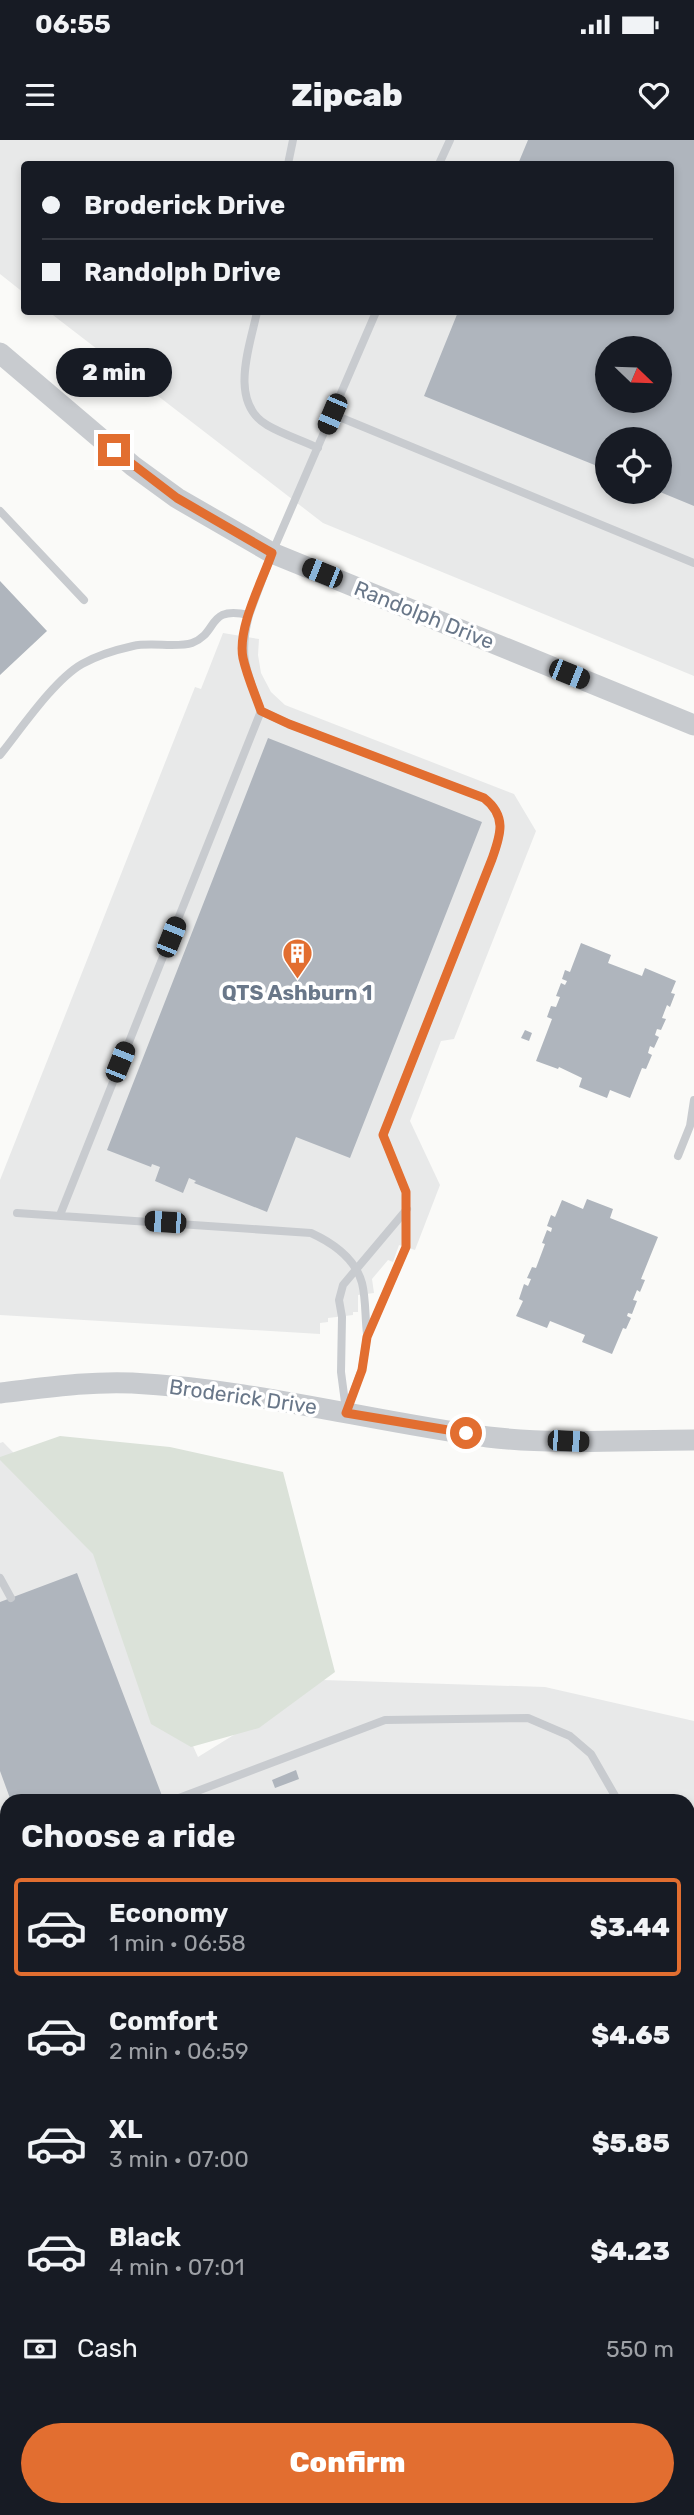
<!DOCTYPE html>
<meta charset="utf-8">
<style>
:root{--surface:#171b24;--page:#242831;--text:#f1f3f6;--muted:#9ea1a6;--line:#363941;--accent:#e26e30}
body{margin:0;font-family:Rubik,sans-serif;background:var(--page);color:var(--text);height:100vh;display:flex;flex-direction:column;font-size:26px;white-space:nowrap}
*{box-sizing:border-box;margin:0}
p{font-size:23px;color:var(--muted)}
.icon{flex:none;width:38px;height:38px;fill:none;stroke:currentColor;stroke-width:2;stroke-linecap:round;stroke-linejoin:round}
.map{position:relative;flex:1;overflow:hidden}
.panel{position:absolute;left:0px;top:1654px;width:695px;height:723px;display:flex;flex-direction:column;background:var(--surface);border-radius:21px 21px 0 0;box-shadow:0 4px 10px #0003}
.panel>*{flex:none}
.top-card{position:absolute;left:21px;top:21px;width:653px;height:154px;border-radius:7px;box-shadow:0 4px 10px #0003;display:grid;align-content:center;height:154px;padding:0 21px;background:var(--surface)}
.needle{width:46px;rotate:113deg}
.buttons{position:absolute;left:595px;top:196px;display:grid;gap:14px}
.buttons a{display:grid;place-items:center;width:77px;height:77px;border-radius:50%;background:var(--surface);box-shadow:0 4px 10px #0003;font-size:35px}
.end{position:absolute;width:32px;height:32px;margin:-16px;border:9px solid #e26e30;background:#fff;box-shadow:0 0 0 4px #fff}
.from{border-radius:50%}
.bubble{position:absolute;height:49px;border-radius:24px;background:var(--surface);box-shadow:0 4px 10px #0003;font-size:23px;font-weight:800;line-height:49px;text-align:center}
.car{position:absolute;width:21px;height:42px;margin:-21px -10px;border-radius:9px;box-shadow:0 0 5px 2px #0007;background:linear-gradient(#222 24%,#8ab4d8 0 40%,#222 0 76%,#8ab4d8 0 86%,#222 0)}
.top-card b{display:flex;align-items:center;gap:24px;height:66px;font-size:26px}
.top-card b+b{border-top:2px solid var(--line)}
.top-card i{width:18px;height:18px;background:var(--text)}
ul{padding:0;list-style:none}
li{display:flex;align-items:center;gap:21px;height:98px;margin:0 14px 10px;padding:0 7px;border:4px solid transparent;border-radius:7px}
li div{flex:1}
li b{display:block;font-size:26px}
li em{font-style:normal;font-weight:800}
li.active{border-color:var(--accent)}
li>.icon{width:63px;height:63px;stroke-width:1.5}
h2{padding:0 21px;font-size:32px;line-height:84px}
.pay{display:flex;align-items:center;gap:18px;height:77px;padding:0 21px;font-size:26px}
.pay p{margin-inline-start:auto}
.action{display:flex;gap:14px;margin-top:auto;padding:14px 21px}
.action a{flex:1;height:80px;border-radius:42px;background:var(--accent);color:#fff;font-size:28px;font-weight:800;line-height:80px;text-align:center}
.status{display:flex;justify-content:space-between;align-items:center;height:49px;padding:0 35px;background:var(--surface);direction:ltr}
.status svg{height:19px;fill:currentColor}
header{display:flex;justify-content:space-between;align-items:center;height:91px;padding:0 21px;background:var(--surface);font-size:32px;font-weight:800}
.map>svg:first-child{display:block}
.built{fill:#e8e9e9;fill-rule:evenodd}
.green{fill:#dbe2d9}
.building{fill:#afb5bd;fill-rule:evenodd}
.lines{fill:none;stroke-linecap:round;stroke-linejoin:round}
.secondary-casing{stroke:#babec4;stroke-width:26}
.path{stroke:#c0c2c5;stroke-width:2.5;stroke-dasharray:3.5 3.5;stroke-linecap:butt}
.service{stroke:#c8cbcf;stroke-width:8}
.tertiary{stroke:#c8cbcf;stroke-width:21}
.secondary{stroke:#fff;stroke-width:23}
.route{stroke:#e26e30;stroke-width:9}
.labels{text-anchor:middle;stroke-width:7;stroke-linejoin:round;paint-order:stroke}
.street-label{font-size:21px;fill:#697789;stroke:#fff}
.poi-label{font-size:21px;font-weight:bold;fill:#697789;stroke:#fff}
</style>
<div class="status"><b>06:55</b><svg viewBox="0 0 49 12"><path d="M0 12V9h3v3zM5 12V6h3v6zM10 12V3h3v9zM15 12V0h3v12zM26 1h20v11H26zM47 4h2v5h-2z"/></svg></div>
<header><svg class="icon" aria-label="menu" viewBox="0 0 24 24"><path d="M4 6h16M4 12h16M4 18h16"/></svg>Zipcab<svg class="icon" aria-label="heart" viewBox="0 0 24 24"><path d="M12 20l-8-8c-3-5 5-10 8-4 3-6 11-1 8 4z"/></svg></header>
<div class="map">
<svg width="694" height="2375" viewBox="0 0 694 2375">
<rect width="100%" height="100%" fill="#fafaf8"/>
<path class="built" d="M 0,0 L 694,0 L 694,536 L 323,383 L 49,172 L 670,172 L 670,24 L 24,24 L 24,153 L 0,134 ZM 607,208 L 660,208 L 660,261 L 607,261 ZM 607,299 L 660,299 L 660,352 L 607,352 Z
M 223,493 L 259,499 L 258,515 L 261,533 L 271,552 L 285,565 L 514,654 L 536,691 L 454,899 L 441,901 L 410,981 L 440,1045 L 415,1110 L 399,1105 L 393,1122 L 388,1120 L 372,1139 L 374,1153 L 358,1155 L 358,1172 L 353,1172 L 353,1175 L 328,1178 L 328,1182 L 320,1183 L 320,1194 L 0,1175 L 0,1040 L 195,547 L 201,549 Z
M 3,1302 L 100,1401 L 198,1617 L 323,1540 L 545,1547 L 694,1581 L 694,1826 L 688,1847 L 688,1661 L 7,1661 L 7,1888 L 0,1877 L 0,1303 Z
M 688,2105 L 694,2107 L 694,2375 L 0,2375 L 0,2281 L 7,2275 L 7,2370 L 688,2370 Z"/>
<path class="green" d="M 60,1296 L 170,1307 L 283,1332 L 335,1532 L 259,1588 L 191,1607 L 151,1584 L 93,1414 L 0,1320 L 0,1317 Z
M 0,1931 L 7,1939 L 7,2101 L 0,2108 Z"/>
<path class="building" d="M 528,0 L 694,0 L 694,366 L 660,352 L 660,299 L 607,299 L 607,330 L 424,256 L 458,172 L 670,172 L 670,24 L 518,24 ZM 607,208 L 660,208 L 660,261 L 607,261 Z
M 0,441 L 47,491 L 0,535 Z
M 268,598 L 482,682 L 350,1018 L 296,997 L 267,1072 L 194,1043 L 196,1041 L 189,1038 L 183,1053 L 155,1041 L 160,1027 L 152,1024 L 151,1027 L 107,1010 Z
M 581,803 L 611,815 L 608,823 L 642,836 L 645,828 L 676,841 L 671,853 L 675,854 L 670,867 L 667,865 L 662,878 L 666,879 L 661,890 L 657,889 L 655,895 L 659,897 L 654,908 L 650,906 L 648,913 L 652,915 L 646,929 L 642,928 L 630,958 L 610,950 L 607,958 L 579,947 L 582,938 L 559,927 L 558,929 L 536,921 L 552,879 L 547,877 L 551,866 L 556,867 L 560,857 L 556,856 L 561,843 L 565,845 L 567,841 L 562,839 L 565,830 L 570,832 Z
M 525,890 L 532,893 L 529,901 L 521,898 Z
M 587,1059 L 613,1069 L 610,1078 L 658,1097 L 641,1139 L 645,1140 L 640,1152 L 637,1150 L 633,1160 L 637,1161 L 632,1174 L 628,1173 L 627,1176 L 631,1178 L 626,1189 L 623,1188 L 612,1214 L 582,1202 L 585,1195 L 550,1181 L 547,1188 L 516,1176 L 523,1161 L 519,1159 L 524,1144 L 528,1146 L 531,1139 L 527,1138 L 532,1127 L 536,1128 L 545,1104 L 542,1103 L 547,1090 L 551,1092 L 552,1088 L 547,1086 L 551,1075 L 555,1077 L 562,1060 L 583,1069 Z
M 77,1433 L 164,1661 L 11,1661 L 0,1631 L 0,1462 Z
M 296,1630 L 299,1639 L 275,1648 L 272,1640 Z
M 694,2285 L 694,2329 L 688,2313 L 688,2287 Z
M 694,2336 L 694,2355 L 688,2357 L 688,2338 Z
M 85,2370 L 271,2370 L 273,2375 L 87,2375 Z
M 476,2370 L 652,2370 L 654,2375 L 462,2375 Z"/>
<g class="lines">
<defs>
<path id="secondary" d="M 688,1989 L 694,1991
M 688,2042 L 694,2045
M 0,2168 L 7,2162
M 0,2233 L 7,2227"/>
</defs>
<use href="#secondary" class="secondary-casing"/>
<path class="path" d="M 688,2133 L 694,2128
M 688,2269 L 694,2266
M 669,2370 L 671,2375
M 413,2375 L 427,2370"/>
<path class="service" d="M 288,24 L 293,0
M 439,24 L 450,0
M 257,172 C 250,206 228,262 267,285 C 282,294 301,300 318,308
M 332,274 L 694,423
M 0,371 L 84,460
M 261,571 L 289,584 L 484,658 C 507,677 501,694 492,719 L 383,995 L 406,1052 L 406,1107 L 367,1197 L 362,1229 L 346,1273
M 0,615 C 21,589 54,540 82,524 C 98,515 115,510 133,506 C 150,502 178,508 192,503 C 219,493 206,465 249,475 L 272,413 L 376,172
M 678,1016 L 690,986 L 694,960
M 17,1073 L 311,1093 C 333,1103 355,1118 362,1143 C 366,1159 365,1178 367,1194
M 60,1075 L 261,571 C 247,531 238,518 249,475
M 346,1270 L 341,1232 L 342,1177 L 339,1160 L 343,1145 L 407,1069
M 0,1438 L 11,1458
M 171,1661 L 385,1580 L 528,1578 L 570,1596 L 591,1614 L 618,1661
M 688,1718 L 694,1720
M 358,2370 L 361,2375"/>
<path class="tertiary" d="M 0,213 L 133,326 L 177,358 L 272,413 L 694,585
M 0,1253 C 44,1248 88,1241 132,1243 C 252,1249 369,1281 488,1297 C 556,1305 626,1300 694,1300
M 688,1989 L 694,1970"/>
<use href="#secondary" class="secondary"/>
</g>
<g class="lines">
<path class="route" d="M 114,310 L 177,358 L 272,413 C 262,442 237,488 243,518 C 247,536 255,554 261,571 L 289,584 L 484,658 C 507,676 501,694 492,719 L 383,995 L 406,1052 L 406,1107 L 367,1197 L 362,1230 L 346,1273 L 466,1293"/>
</g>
<defs>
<symbol id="building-pin" viewBox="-11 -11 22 30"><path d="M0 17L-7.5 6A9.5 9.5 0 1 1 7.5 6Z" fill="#e26e30" stroke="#fff"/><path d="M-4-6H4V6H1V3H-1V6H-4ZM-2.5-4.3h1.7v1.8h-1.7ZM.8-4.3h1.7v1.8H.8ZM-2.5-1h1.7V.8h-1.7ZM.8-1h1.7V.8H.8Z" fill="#fff"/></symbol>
</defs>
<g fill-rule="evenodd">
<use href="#building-pin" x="280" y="796" width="35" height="47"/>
</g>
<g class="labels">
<g class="street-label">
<text transform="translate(424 475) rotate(22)" y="7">Randolph Drive</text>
<text transform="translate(243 1257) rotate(8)" y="7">Broderick Drive</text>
</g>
<g class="poi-label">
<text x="297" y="860">QTS Ashburn 1</text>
</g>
</g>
</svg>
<div class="buttons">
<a><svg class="needle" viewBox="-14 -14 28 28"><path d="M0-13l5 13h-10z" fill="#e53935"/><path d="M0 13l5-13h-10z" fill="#9ea1a6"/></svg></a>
<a><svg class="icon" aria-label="locate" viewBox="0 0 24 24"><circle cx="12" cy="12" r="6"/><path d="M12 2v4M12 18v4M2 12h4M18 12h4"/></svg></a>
</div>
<i class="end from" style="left:466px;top:1293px"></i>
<i class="end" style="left:114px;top:310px"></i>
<div class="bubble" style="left:56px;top:208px;width:116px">2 min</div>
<i class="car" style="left:332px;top:274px;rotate:203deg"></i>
<i class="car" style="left:322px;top:433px;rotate:292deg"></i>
<i class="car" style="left:569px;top:534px;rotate:112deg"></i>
<i class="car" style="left:171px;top:797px;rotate:22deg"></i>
<i class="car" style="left:120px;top:922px;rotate:22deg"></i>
<i class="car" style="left:165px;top:1082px;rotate:274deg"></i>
<i class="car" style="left:568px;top:1301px;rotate:93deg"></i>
<div class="top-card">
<b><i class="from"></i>Broderick Drive</b>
<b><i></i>Randolph Drive</b>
</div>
<section class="panel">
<h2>Choose a ride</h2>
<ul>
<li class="active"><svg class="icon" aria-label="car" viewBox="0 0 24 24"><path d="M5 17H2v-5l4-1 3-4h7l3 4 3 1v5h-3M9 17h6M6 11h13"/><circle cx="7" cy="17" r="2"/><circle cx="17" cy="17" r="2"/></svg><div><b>Economy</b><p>1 min · 06:58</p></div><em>$3.44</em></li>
<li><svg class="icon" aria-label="car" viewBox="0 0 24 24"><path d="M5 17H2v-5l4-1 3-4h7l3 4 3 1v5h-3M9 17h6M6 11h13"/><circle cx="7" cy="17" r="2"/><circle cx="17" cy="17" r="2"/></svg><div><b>Comfort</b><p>2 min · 06:59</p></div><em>$4.65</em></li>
<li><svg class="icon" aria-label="car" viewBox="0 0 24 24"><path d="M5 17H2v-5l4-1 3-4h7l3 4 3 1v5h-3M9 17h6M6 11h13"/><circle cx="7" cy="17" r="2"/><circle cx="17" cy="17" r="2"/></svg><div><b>XL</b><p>3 min · 07:00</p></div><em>$5.85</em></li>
<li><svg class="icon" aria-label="car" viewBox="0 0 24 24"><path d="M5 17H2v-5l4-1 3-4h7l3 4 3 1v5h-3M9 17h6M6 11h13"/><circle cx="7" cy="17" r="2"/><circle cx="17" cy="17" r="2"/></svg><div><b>Black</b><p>4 min · 07:01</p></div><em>$4.23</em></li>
</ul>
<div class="pay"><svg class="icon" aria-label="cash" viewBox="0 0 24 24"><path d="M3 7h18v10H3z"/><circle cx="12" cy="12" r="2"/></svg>Cash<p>550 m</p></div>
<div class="action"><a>Confirm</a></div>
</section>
</div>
